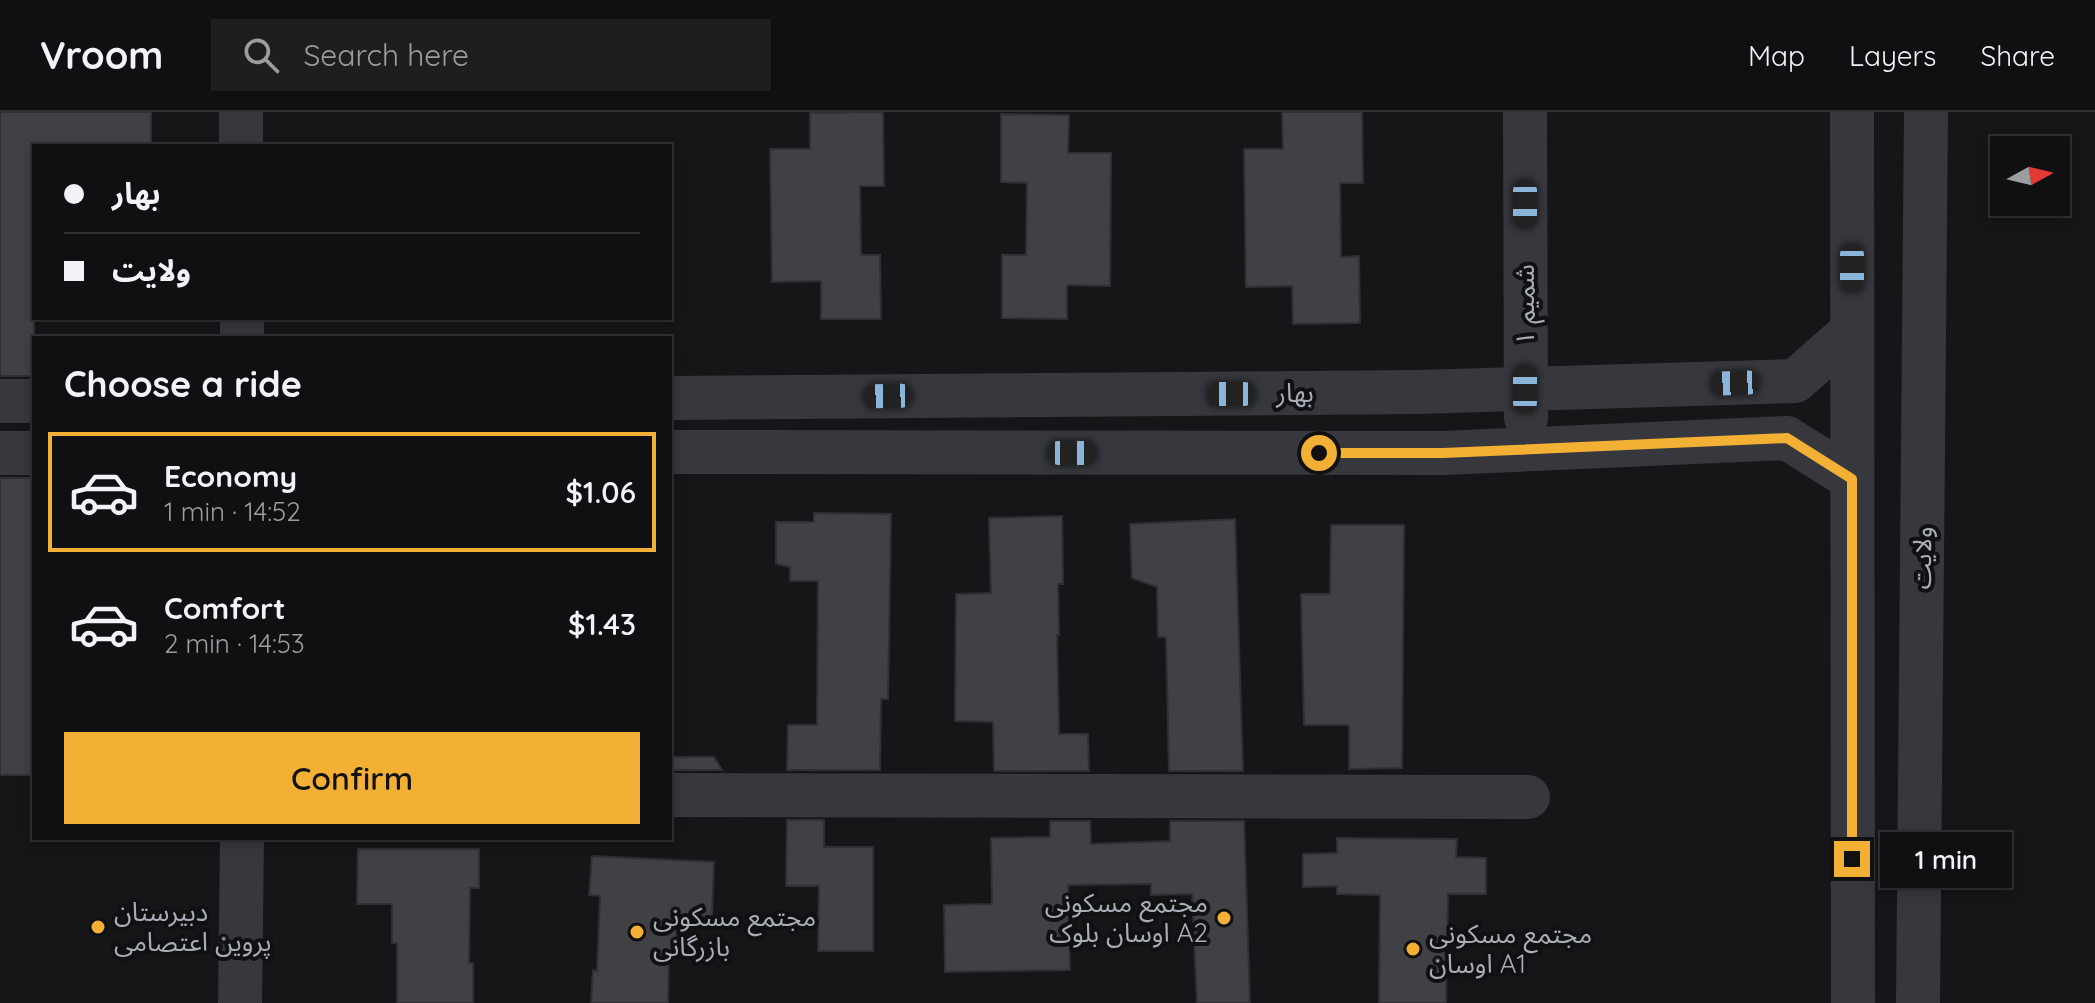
<!DOCTYPE html>
<meta charset="utf-8">
<style>
:root{--surface:#101012;--page:#1e1e20;--text:#f1f3f6;--muted:#9c9d9f;--line:#303032;--accent:#f2b134}
body{margin:0;font-family:Quicksand,"Noto Sans Arabic",sans-serif;background:var(--page);color:var(--text);height:100vh;display:flex;flex-direction:column;font-size:30px;white-space:nowrap}
*{box-sizing:border-box;margin:0}
p{font-size:26px;color:var(--muted)}
.icon{flex:none;width:44px;height:44px;fill:none;stroke:currentColor;stroke-width:2;stroke-linecap:round;stroke-linejoin:round}
.map{position:relative;flex:1;overflow:hidden}
.side{position:absolute;left:32px;top:224px;width:640px;height:504px;display:flex;flex-direction:column;background:var(--surface);border-radius:0px;box-shadow:0 4px 12px #0003,0 0 0 2px var(--line)}
.side>*{flex:none}
.hud{position:absolute;left:32px;top:32px;width:640px;height:176px;border-radius:0px;box-shadow:0 4px 12px #0003,0 0 0 2px var(--line);display:grid;align-content:center;height:176px;padding:0 32px;background:var(--surface)}
.needle{width:52px;rotate:82deg}
.fabs{position:absolute;left:1990px;top:24px;display:grid;gap:16px}
.fabs a{display:grid;place-items:center;width:80px;height:80px;border-radius:0px;background:var(--surface);box-shadow:0 4px 12px #0003,0 0 0 2px var(--line);font-size:40px}
.end{position:absolute;width:36px;height:36px;margin:-18px;border:10px solid #f2b134;background:#111;box-shadow:0 0 0 4px #111}
.from{border-radius:50%}
.bubble{position:absolute;height:56px;border-radius:0px;background:var(--surface);box-shadow:0 4px 12px #0003,0 0 0 2px var(--line);font-size:26px;font-weight:600;line-height:56px;text-align:center}
.car{position:absolute;width:24px;height:48px;margin:-24px -12px;border-radius:10px;box-shadow:0 0 6px 2px #0007;background:linear-gradient(#222 24%,#8ab4d8 0 40%,#222 0 76%,#8ab4d8 0 86%,#222 0)}
.hud b{display:flex;align-items:center;gap:28px;height:76px;font-size:30px}
.hud b+b{border-top:2px solid var(--line)}
.hud i{width:20px;height:20px;background:var(--text)}
ul{padding:0;list-style:none}
li{display:flex;align-items:center;gap:24px;height:120px;margin:0 16px 12px;padding:0 16px;border:4px solid transparent;border-radius:0px}
li div{flex:1}
li b{display:block;font-size:30px}
li em{font-style:normal;font-weight:600}
li.active{border-color:var(--accent)}
li>.icon{width:72px;height:72px;stroke-width:1.5}
h2{padding:0 32px;font-size:36px;line-height:96px}
.cta{display:flex;gap:16px;margin-top:auto;padding:16px 32px}
.cta a{flex:1;height:92px;border-radius:0px;background:var(--accent);color:#111;font-size:32px;font-weight:600;line-height:92px;text-align:center}
header{display:flex;align-items:center;gap:48px;box-sizing:border-box;height:112px;padding:0 40px;background:var(--surface);border-bottom:2px solid var(--line)}
header strong{font-size:38px}
nav{display:flex;gap:44px;margin-inline-start:auto;font-size:28px}
.search{width:560px;height:72px;background:var(--page);display:flex;align-items:center;gap:20px;box-sizing:border-box;padding:0 28px;border-radius:0px;color:var(--muted);font-size:30px}
.map>svg:first-child{display:block}
.building{fill:#404145;stroke:#303034;stroke-width:2}
.lines{fill:none;stroke-linecap:round;stroke-linejoin:round}
.minor{stroke:#37383d;stroke-width:44}
.route{stroke:#f2b134;stroke-width:10}
.poi-dot{fill:#f2b134;stroke:#111113;stroke-width:3}
.labels{text-anchor:middle;stroke-width:8;stroke-linejoin:round;paint-order:stroke}
.street-label{font-size:26px;fill:#a8adb8;stroke:#111113}
.poi-label{font-size:26px;fill:#a8adb8;stroke:#111113;text-anchor:start}
</style>
<header>
<strong>Vroom</strong>
<div class="search"><svg class="icon" aria-label="search" viewBox="0 0 24 24"><circle cx="10" cy="10" r="6"/><path d="M15 15l6 6"/></svg>Search here</div>
<nav><a>Map</a><a>Layers</a><a>Share</a></nav>
</header>
<div class="map">
<svg width="2095" height="891" viewBox="0 0 2095 891">
<rect width="100%" height="100%" fill="#161618"/>
<path class="building" d="M 0,0 L 151,0 L 151,34 L 34,34 L 34,264 L 0,264 Z
M 883,0 L 884,74 L 860,74 L 861,143 L 880,143 L 881,207 L 821,207 L 821,169 L 772,170 L 770,37 L 810,37 L 810,1 Z
M 1282,0 L 1362,0 L 1363,71 L 1340,71 L 1341,145 L 1359,144 L 1360,211 L 1293,212 L 1292,174 L 1246,175 L 1244,37 L 1283,37 Z
M 1001,2 L 1069,3 L 1068,41 L 1111,41 L 1110,174 L 1067,173 L 1067,207 L 1002,206 L 1002,143 L 1026,143 L 1027,71 L 1001,70 Z
M 0,366 L 34,366 L 34,663 L 0,663 Z
M 814,401 L 891,402 L 888,587 L 881,587 L 880,658 L 787,658 L 788,613 L 817,613 L 818,469 L 790,469 L 790,455 L 776,452 L 776,410 L 814,410 Z
M 1062,404 L 1063,472 L 1058,472 L 1059,523 L 1057,523 L 1059,622 L 1088,622 L 1089,659 L 994,659 L 993,610 L 955,609 L 956,482 L 991,481 L 989,406 Z
M 1235,407 L 1243,659 L 1169,659 L 1166,525 L 1158,525 L 1157,475 L 1132,466 L 1130,412 Z
M 1331,413 L 1404,413 L 1402,656 L 1349,657 L 1349,613 L 1304,613 L 1301,482 L 1330,482 Z
M 670,645 L 714,645 L 722,658 L 670,658 Z
M 787,708 L 824,708 L 824,735 L 873,735 L 873,839 L 818,839 L 819,774 L 786,774 Z
M 1050,709 L 1090,709 L 1091,732 L 1170,729 L 1170,709 L 1244,709 L 1250,891 L 1197,891 L 1192,782 L 1151,783 L 1151,772 L 1068,773 L 1070,858 L 945,860 L 944,793 L 992,792 L 991,726 L 1050,725 Z
M 1337,726 L 1457,727 L 1456,745 L 1486,746 L 1486,782 L 1448,782 L 1446,891 L 1379,891 L 1380,783 L 1337,782 L 1337,774 L 1303,775 L 1303,742 L 1337,741 Z
M 358,737 L 479,737 L 479,776 L 470,776 L 469,851 L 473,851 L 473,891 L 397,891 L 397,831 L 392,831 L 392,792 L 357,792 Z
M 592,744 L 714,750 L 712,805 L 677,803 L 675,842 L 669,842 L 668,891 L 591,891 L 593,858 L 597,859 L 600,784 L 589,783 Z"/>
<g class="lines">
<path class="minor" d="M 241,0 L 241,34
M 1525,0 L 1526,306
M 1852,0 L 1853,891
M 242,206 L 242,226
M 670,286 L 1418,280 L 1795,269 L 1852,219
M 0,289 L 34,289
M 670,340 L 1443,341 L 1787,326 L 1852,367
M 0,341 L 34,341
M 670,683 L 1528,685
M 240,891 L 242,726
M 1918,891 L 1926,0"/>
</g>
<g class="lines">
<path class="route" d="M 1319,341 L 1443,341 L 1787,326 L 1852,367 L 1852,747"/>
</g>
<g class="poi-dot">
<circle cx="1224" cy="806" r="8"/>
<circle cx="98" cy="815" r="8"/>
<circle cx="637" cy="820" r="8"/>
<circle cx="1413" cy="837" r="8"/>
</g>
<g class="labels">
<g class="street-label">
<text transform="translate(1525 193) rotate(-90)" y="9">شمیم ۱</text>
<text x="1295" y="290">بهار</text>
<text transform="translate(1922 446) rotate(-89)" y="9">ولایت</text>
</g>
<g class="poi-label">
<text x="1208" y="800" text-anchor="end">مجتمع مسکونی<tspan x="1208" dy="30">اوسان بلوک A2</tspan></text>
<text x="114" y="809">دبیرستان<tspan x="114" dy="30">پروین اعتصامی</tspan></text>
<text x="653" y="814">مجتمع مسکونی<tspan x="653" dy="30">بازرگانی</tspan></text>
<text x="1429" y="831">مجتمع مسکونی<tspan x="1429" dy="30">اوسان A1</tspan></text>
</g>
</g>
</svg>
<div class="fabs">
<a><svg class="needle" viewBox="-14 -14 28 28"><path d="M0-13l5 13h-10z" fill="#e53935"/><path d="M0 13l5-13h-10z" fill="#9c9d9f"/></svg></a>
</div>
<i class="end from" style="left:1319px;top:341px"></i>
<i class="end" style="left:1852px;top:747px"></i>
<div class="bubble" style="left:1880px;top:720px;width:132px">1 min</div>
<i class="car" style="left:1525px;top:92px;rotate:180deg"></i>
<i class="car" style="left:1852px;top:156px;rotate:180deg"></i>
<i class="car" style="left:1735px;top:271px;rotate:268deg"></i>
<i class="car" style="left:1525px;top:277px;rotate:0deg"></i>
<i class="car" style="left:1231px;top:282px;rotate:270deg"></i>
<i class="car" style="left:888px;top:284px;rotate:269deg"></i>
<i class="car" style="left:1072px;top:341px;rotate:90deg"></i>
<div class="hud">
<b><i class="from"></i>بهار</b>
<b><i></i>ولایت</b>
</div>
<section class="side">
<h2>Choose a ride</h2>
<ul>
<li class="active"><svg class="icon" aria-label="car" viewBox="0 0 24 24"><path d="M5 17H2v-5l4-1 3-4h7l3 4 3 1v5h-3M9 17h6M6 11h13"/><circle cx="7" cy="17" r="2"/><circle cx="17" cy="17" r="2"/></svg><div><b>Economy</b><p>1 min · 14:52</p></div><em>$1.06</em></li>
<li><svg class="icon" aria-label="car" viewBox="0 0 24 24"><path d="M5 17H2v-5l4-1 3-4h7l3 4 3 1v5h-3M9 17h6M6 11h13"/><circle cx="7" cy="17" r="2"/><circle cx="17" cy="17" r="2"/></svg><div><b>Comfort</b><p>2 min · 14:53</p></div><em>$1.43</em></li>
</ul>
<div class="cta"><a>Confirm</a></div>
</section>
</div>
